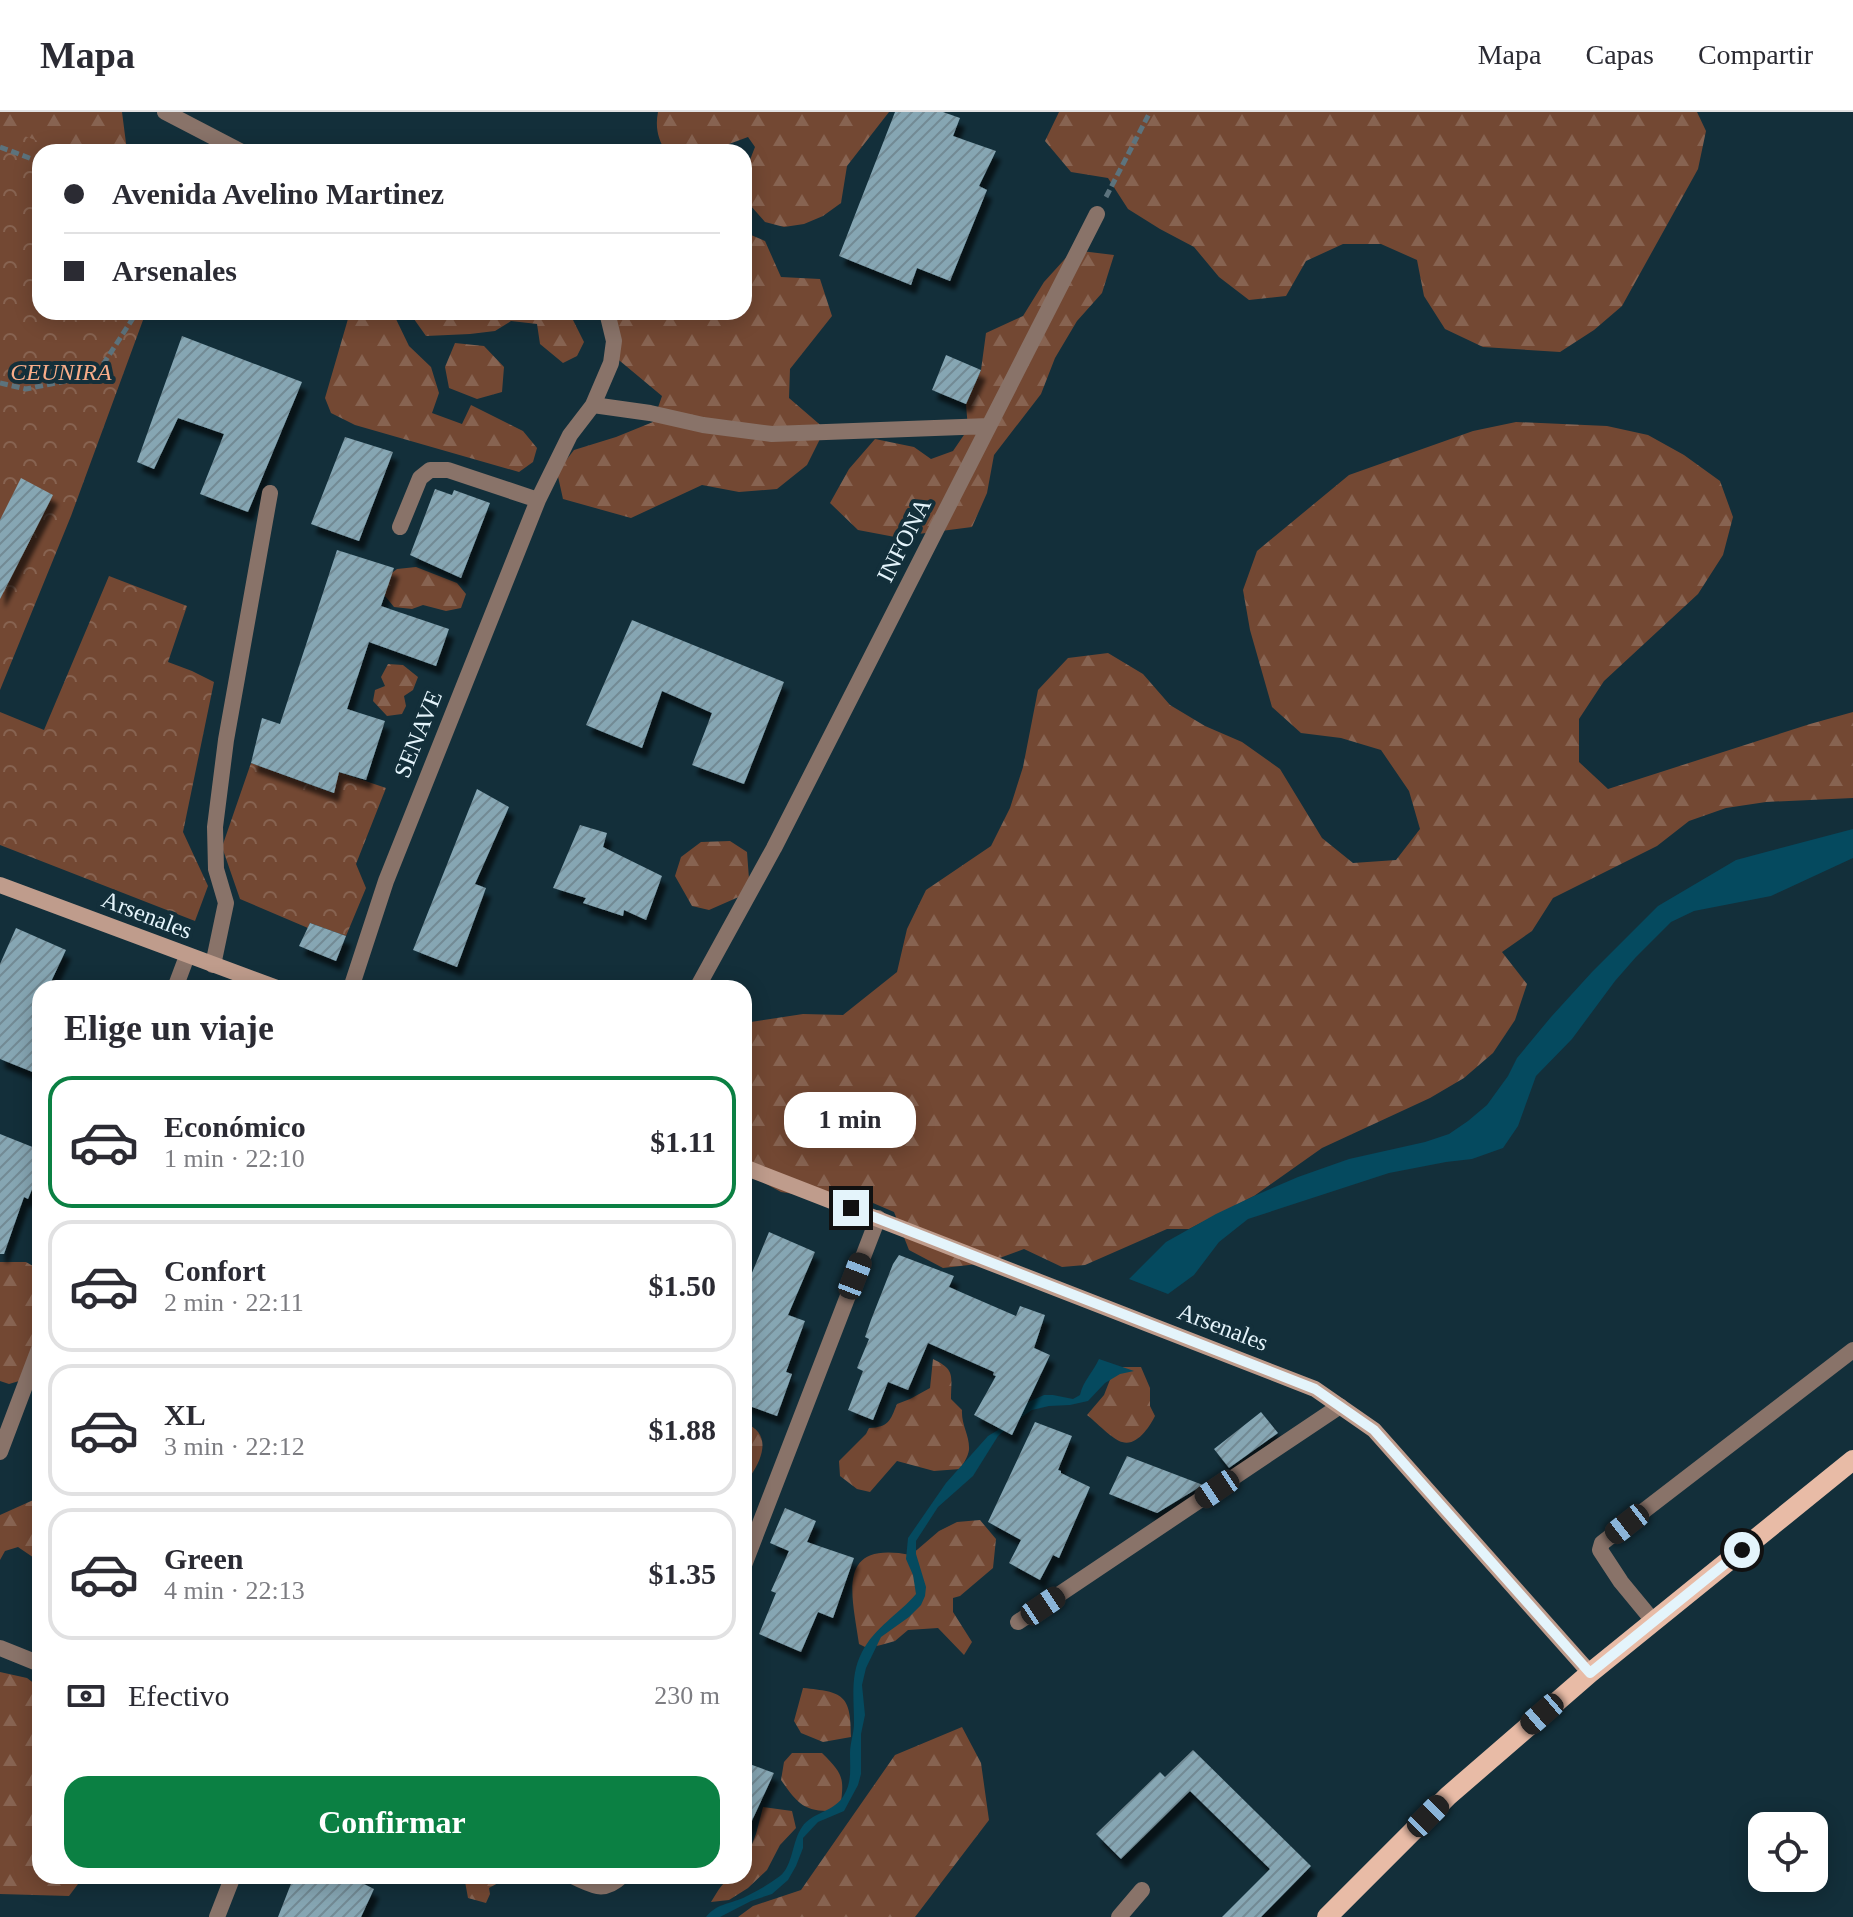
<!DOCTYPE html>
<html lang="es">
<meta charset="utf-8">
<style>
:root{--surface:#fff;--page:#f7f7f7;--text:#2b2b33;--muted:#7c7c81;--line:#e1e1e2;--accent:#0b8043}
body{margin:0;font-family:"Times New Roman",serif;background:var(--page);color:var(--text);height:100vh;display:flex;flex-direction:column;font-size:30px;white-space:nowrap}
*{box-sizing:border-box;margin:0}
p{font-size:26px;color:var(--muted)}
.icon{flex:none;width:44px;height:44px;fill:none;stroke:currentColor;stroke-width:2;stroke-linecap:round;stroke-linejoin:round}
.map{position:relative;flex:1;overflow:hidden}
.side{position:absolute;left:32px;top:868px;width:720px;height:904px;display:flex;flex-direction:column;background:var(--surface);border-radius:24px;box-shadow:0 4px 20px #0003}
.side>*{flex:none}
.banner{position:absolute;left:32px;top:32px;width:720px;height:176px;border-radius:24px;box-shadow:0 4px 20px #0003;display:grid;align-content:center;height:176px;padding:0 32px;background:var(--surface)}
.tools{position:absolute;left:1748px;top:1700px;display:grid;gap:16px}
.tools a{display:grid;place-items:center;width:80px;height:80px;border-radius:16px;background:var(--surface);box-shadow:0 4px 20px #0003;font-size:40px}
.end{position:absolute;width:36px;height:36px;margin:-18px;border:10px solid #e4f4fb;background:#111;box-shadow:0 0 0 4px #111}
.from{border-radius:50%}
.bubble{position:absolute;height:56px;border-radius:24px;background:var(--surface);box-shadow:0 4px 20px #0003;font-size:26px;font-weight:700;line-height:56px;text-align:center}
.car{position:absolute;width:24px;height:48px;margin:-24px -12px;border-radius:10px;box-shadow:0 0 6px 2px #0007;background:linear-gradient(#222 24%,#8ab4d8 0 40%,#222 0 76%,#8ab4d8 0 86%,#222 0)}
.banner b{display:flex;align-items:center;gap:28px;height:76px;font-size:30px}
.banner b+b{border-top:2px solid var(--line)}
.banner i{width:20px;height:20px;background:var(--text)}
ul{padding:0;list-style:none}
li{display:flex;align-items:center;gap:24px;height:132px;margin:0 16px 12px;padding:0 16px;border:4px solid var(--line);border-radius:24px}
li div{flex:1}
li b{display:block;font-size:30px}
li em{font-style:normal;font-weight:700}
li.current{border-color:var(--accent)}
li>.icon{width:72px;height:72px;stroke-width:1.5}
h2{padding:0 32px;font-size:36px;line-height:96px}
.pay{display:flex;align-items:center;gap:20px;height:88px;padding:0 32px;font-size:30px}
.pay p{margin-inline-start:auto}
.action{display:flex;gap:16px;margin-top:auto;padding:16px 32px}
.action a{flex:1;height:92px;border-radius:24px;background:var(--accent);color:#fff;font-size:32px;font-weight:700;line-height:92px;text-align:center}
header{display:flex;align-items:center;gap:48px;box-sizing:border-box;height:112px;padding:0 40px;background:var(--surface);border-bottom:2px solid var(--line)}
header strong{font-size:38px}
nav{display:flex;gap:44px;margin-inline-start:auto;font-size:28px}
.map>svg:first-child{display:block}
.forest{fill:url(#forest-firs)}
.park{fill:url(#park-crowns)}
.water{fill:#054a5f}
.building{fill:url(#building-hatch);filter:url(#shadow)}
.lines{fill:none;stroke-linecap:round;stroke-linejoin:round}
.path{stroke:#5c737d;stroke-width:5;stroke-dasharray:8 4;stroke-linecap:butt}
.lane{stroke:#897369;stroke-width:16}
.street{stroke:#897369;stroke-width:16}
.secondary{stroke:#bf9c8c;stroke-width:16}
.primary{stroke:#e8bba6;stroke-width:20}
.route{stroke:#e4f4fb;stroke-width:10}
.labels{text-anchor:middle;stroke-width:8;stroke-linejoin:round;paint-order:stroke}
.park-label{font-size:24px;font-style:italic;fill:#f8ad89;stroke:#132f3a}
.street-label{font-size:24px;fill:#e4f4fb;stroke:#132f3a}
</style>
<header>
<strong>Mapa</strong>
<nav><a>Mapa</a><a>Capas</a><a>Compartir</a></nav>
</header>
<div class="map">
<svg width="1853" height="1805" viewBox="0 0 1853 1805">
<defs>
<pattern id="forest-firs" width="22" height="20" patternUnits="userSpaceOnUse" patternTransform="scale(2)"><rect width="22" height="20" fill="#734833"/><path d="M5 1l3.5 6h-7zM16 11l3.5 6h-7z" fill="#876351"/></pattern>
<pattern id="park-crowns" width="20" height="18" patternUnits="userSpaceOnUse" patternTransform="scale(2)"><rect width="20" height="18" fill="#734833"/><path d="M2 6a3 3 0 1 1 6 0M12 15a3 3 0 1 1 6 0" fill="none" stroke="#876351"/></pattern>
<pattern id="building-hatch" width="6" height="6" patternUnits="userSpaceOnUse" patternTransform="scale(2)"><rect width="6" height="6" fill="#86a6b3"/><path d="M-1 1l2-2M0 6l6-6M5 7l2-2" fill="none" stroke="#728a94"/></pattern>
<filter id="shadow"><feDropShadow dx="5" dy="9" stdDeviation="2" flood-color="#0009"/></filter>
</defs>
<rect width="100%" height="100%" fill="#132f3a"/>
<path class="forest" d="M 0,0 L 122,0 L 127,39 L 40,40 L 0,55 Z
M 658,0 L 889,0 L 847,54 L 841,91 L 823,104 L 804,112 L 784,115 L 765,110 L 750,93 L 748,53 L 755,35 L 748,25 L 729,32 L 718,40 L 666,40 C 658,28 655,15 658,0 Z
M 1059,0 L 1697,0 L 1706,19 L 1698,57 L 1622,194 L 1594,218 L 1560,240 L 1483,235 L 1445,217 L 1424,184 L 1417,148 L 1381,132 L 1343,132 L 1306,149 L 1286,184 L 1249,188 L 1219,165 L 1194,135 L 1160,117 L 1128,97 L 1108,66 L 1071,60 L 1045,29 Z
M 744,120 L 765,129 L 781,165 L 820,167 L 832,204 L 790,257 L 789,286 L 825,317 L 807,353 L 777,377 L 739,380 L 702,373 L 631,406 L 563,387 L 557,360 L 574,338 L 616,325 L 653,310 L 662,284 L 614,244 L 615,200 L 744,200 Z
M 1073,138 L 1114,143 L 1102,181 L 1077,209 L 1055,246 L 1041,282 L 994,343 L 987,381 L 972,415 L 895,425 L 858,418 L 830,391 L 849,357 L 875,327 L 914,335 L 931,347 L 953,339 L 968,317 L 966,292 L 981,258 L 986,221 L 1023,204 L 1044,170 Z
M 350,200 L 389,200 L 395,205 L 409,234 L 431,255 L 439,281 L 432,301 L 462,312 L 471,293 L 523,319 L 537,336 L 533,350 L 519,360 L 355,313 L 331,301 L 325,286 Z
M 409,200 L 569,200 L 584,230 L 577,244 L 563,251 L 540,232 L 537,212 L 511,209 L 495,219 L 470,222 L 426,224 Z
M 455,231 L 484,234 L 504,255 L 502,280 L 477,287 L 449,276 L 445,255 Z
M 1516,310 L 1607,314 L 1648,323 L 1684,343 L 1720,369 L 1733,405 L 1723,443 L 1698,482 L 1604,569 L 1579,607 L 1579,650 L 1608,677 L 1810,612 L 1853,600 L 1853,686 L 1766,690 L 1726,696 L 1689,709 L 1657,734 L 1553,786 L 1532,819 L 1502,840 L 1527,872 L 1515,908 L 1493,941 L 1464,966 L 1430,986 L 1322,1036 L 1254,1084 L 1189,1117 L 1167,1117 L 1085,1153 L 1062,1155 L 1024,1137 L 986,1151 L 943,1156 L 909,1138 L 894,1100 L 859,1085 L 819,1086 L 781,1080 L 744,1060 L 744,911 L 803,902 L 843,903 L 897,860 L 907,817 L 926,778 L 991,734 L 1010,696 L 1023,655 L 1038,578 L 1068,546 L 1108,541 L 1143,562 L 1170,593 L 1205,614 L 1242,630 L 1280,657 L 1322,726 L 1353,751 L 1396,748 L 1420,717 L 1409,679 L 1381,638 L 1341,626 L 1301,621 L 1272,595 L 1250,518 L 1243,478 L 1257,439 L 1349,363 L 1473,319 Z
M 416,455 L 457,471 L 466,482 L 461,496 L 446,499 L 423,493 L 412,497 L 394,495 L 385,484 L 384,467 L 397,457 Z
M 388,552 L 403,553 L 418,565 L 413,578 L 404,584 L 406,594 L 402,602 L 387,604 L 373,589 L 375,578 L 385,574 L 381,565 Z
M 730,729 L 747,740 L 750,780 L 709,798 L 692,794 L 675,764 L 681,745 L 701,730 Z
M 0,1150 L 26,1150 L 40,1158 L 40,1236 L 26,1267 L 9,1272 L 0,1269 Z
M 933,1247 C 956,1258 951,1264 951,1287 L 962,1298 C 961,1313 970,1324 969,1338 C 968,1345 963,1352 960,1357 L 934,1359 L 897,1349 L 870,1380 L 857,1377 L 840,1364 L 839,1349 L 866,1322 L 869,1316 C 889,1315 890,1309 897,1292 L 910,1287 L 930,1276 Z
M 1115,1255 L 1141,1255 L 1150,1276 L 1150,1294 L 1155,1304 C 1150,1314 1137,1335 1122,1330 C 1113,1328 1095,1309 1087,1303 L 1104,1283 Z
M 744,1311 C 771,1320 764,1344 751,1363 L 744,1364 Z
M 40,1385 L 40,1450 L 18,1435 L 5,1439 L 0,1448 L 0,1403 Z
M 980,1408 L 996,1427 L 993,1456 L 960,1484 L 953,1486 L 953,1500 L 972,1530 L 964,1543 L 938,1516 L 908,1518 L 895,1529 L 881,1533 L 867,1536 L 859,1532 C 852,1482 835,1428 911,1443 L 939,1419 L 957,1410 Z
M 0,1560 L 27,1566 L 40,1576 L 40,1764 L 84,1764 L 69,1784 L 0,1782 Z
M 803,1576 C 843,1580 851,1582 851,1625 L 823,1630 L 801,1621 L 794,1609 Z
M 962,1615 L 981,1651 L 989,1708 L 915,1805 L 738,1805 L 753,1794 L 801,1778 L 895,1643 Z
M 792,1641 L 822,1641 C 845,1664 844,1666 840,1699 C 805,1700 800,1695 781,1668 L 784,1650 Z
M 763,1695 L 792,1699 L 796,1716 L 780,1733 L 767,1758 L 748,1776 L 729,1788 L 711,1790 C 721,1775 724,1764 744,1764 L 744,1752 L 756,1722 Z
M 464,1764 L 509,1764 L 509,1765 L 489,1776 L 490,1782 L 486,1791 L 468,1786 Z"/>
<path class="park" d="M 0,15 L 68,40 L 40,40 L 40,200 L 146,200 L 71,404 L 0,578 Z
M 109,464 L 187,494 L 168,550 L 192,559 L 214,570 L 183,720 L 208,774 L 195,809 L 0,733 L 0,600 L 44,618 Z
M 251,651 L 333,681 L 339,660 L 386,676 L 356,752 L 366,776 L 346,824 L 310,811 L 308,816 L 240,787 L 222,735 Z"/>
<path class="water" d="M 1853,717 L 1853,746 L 1771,784 L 1694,799 L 1671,810 L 1636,845 L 1615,869 L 1572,927 L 1536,964 L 1518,1014 L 1503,1036 L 1472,1047 L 1446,1050 L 1389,1061 L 1248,1107 L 1219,1130 L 1194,1163 L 1168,1182 L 1129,1167 L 1166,1130 L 1216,1102 L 1254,1084 L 1298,1065 L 1349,1047 L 1425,1030 L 1449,1022 L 1468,1009 L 1487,993 L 1508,964 L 1517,946 L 1551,905 L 1592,860 L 1658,794 L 1736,748 Z
M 1099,1247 L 1134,1259 L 1120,1262 L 1105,1271 L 1088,1289 L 1070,1293 L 1049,1294 L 1032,1298 L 1013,1311 L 998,1324 L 973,1364 L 938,1395 L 916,1429 L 916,1442 L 926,1475 L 925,1484 L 921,1493 L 909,1505 L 881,1525 L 866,1556 L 862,1573 L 865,1603 L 861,1622 L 861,1662 L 858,1673 L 844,1699 L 818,1710 L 803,1726 L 803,1736 L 796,1754 L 788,1768 L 772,1782 L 751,1789 L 720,1805 L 706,1805 C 716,1792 729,1792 743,1786 C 756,1780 768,1773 780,1764 C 793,1754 792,1729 802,1715 C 812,1700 835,1700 844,1683 C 852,1670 850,1656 850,1641 C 850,1631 854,1621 854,1611 C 854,1586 850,1563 862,1540 C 875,1515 899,1502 916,1482 L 913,1463 L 906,1447 L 908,1426 L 946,1371 L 988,1324 L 998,1318 L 1017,1295 L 1044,1283 L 1053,1283 L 1073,1287 L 1080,1283 C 1083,1269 1093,1260 1099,1247 Z"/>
<path class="building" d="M 895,0 L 943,0 L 960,6 L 953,24 L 996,39 L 979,74 L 987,78 L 950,169 L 917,156 L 911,173 L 839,144 Z
M 182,224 L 302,270 L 248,400 L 200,382 L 224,322 L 178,306 L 154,357 L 137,350 Z
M 946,243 L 981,258 L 966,292 L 932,278 Z
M 345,325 L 393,340 L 359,429 L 311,412 Z
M 21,366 L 53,383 L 0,487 L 0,408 Z
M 435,377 L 452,383 L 454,378 L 490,391 L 461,466 L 410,443 Z
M 337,438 L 394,456 L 381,494 L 449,517 L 436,554 L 369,530 L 347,597 L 385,609 L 366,668 L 339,660 L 334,681 L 251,651 L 262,606 L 280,612 Z
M 632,508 L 784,570 L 744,672 L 692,653 L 712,601 L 662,579 L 642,636 L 586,613 Z
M 477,677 L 509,695 L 475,772 L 486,776 L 457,855 L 413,838 Z
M 580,713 L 607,721 L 603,735 L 662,764 L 646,808 L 624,798 L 623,804 L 583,791 L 586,786 L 553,776 Z
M 310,811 L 346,824 L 336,849 L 299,834 Z
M 16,816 L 66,838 L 48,876 L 40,876 L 40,947 L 35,961 L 0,947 L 0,852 Z
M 0,1022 L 40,1038 L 40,1058 L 28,1087 L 24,1085 L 4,1142 L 0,1142 Z
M 769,1120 L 815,1140 L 788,1203 L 805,1209 L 786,1260 L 792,1262 L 777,1304 L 744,1292 L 744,1180 Z
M 899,1143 L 954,1164 L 949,1175 L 1016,1204 L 1020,1194 L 1045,1203 L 1034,1236 L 1050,1243 L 1012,1323 L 974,1303 L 996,1264 L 993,1263 L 994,1260 L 928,1231 L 908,1278 L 888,1270 L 873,1308 L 848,1298 L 863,1259 L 857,1256 L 869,1227 L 865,1225 L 871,1208 L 893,1152 Z
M 1261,1300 L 1278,1321 L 1229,1356 L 1214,1337 Z
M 1035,1310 L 1072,1324 L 1058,1358 L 1061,1359 L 1061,1361 L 1090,1375 L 1059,1446 L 1053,1443 L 1040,1468 L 1009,1451 L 1021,1428 L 988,1410 Z
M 1127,1344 L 1203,1373 L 1157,1401 L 1109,1382 Z
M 785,1396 L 816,1409 L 807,1430 L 854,1446 L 833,1506 L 818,1500 L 801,1540 L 759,1522 L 776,1481 L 771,1479 L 789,1439 L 770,1431 Z
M 1193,1638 L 1311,1754 L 1261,1805 L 1222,1805 L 1270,1757 L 1190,1679 L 1121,1747 L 1096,1722 L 1160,1660 L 1165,1665 Z
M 744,1650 L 774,1661 L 744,1726 Z
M 294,1764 L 365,1764 L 362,1771 L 374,1777 L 361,1805 L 278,1805 Z"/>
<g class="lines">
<path class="path" d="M 0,35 L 40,50
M 1106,85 L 1150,0
M 0,271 L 26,277 L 71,268 L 104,251 L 137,200"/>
<path class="lane" d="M 165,0 L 242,40
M 593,293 L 650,301 L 703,313 L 772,322 L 989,314
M 400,415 L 420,366 L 430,358 L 448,358 L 538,388
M 213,853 L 226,791 L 216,757 L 215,715 L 226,628 L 270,381
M 351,876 L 386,769 L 538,388 L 570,323 L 593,293 L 611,251 L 614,229 L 607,200
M 697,876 L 774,736 L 1097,102
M 1018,1510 L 1340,1294
M 1654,1510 L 1621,1470 L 1600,1438 L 1602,1431 L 1853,1238
M 1119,1805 L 1142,1778"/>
<path class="street" d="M 175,876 L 187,844
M 0,1340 L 40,1234
M 744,1453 L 878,1106
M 0,1536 L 40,1552
M 572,1764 C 593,1773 603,1782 622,1764
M 217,1805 L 233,1764"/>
<path class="secondary" d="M 0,773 L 277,876
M 744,1055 L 1315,1277 L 1374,1318 L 1590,1561"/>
<path class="primary" d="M 1327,1805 L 1448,1684 L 1590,1561 L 1853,1348"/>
</g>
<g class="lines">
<path class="route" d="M 851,1096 L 1315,1277 L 1374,1318 L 1590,1561 L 1742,1438"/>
</g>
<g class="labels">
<g class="park-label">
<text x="61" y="268">CEUNIRA</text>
</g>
<g class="street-label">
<text transform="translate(904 428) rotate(-63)" y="8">INFONA</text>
<text transform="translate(418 622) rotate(-68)" y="8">SENAVE</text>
<text transform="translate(147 803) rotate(21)" y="8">Arsenales</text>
<text transform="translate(1223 1215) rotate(21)" y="8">Arsenales</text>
</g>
</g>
</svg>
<div class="tools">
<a><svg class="icon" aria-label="locate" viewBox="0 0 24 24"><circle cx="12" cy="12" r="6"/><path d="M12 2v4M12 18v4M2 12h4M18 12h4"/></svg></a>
</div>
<i class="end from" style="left:1742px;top:1438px"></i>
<i class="end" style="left:851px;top:1096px"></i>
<div class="bubble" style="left:784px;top:980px;width:132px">1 min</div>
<i class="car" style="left:855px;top:1164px;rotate:21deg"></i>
<i class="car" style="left:1217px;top:1377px;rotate:236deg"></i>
<i class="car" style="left:1627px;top:1412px;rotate:232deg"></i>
<i class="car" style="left:1043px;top:1494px;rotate:56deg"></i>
<i class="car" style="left:1542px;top:1602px;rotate:229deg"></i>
<i class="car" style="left:1428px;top:1704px;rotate:45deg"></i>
<div class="banner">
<b><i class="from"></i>Avenida Avelino Martinez</b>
<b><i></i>Arsenales</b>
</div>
<section class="side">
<h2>Elige un viaje</h2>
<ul>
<li class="current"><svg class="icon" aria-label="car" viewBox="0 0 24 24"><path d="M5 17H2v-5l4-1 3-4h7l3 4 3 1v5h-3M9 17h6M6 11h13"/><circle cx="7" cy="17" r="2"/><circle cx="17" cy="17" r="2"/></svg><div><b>Económico</b><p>1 min · 22:10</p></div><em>$1.11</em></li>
<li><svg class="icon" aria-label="car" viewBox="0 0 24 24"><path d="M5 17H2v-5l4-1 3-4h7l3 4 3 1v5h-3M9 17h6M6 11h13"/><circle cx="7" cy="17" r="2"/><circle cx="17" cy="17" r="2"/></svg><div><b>Confort</b><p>2 min · 22:11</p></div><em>$1.50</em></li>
<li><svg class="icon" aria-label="car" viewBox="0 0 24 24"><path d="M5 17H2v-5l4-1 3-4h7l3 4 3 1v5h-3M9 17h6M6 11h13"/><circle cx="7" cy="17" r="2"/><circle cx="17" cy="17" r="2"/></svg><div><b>XL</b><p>3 min · 22:12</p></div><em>$1.88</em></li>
<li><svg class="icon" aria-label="car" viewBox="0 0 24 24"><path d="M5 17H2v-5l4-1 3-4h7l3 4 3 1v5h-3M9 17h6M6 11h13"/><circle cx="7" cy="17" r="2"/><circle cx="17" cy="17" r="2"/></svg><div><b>Green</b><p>4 min · 22:13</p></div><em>$1.35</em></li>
</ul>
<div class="pay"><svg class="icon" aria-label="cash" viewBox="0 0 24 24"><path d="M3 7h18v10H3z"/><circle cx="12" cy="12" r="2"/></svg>Efectivo<p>230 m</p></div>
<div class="action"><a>Confirmar</a></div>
</section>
</div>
